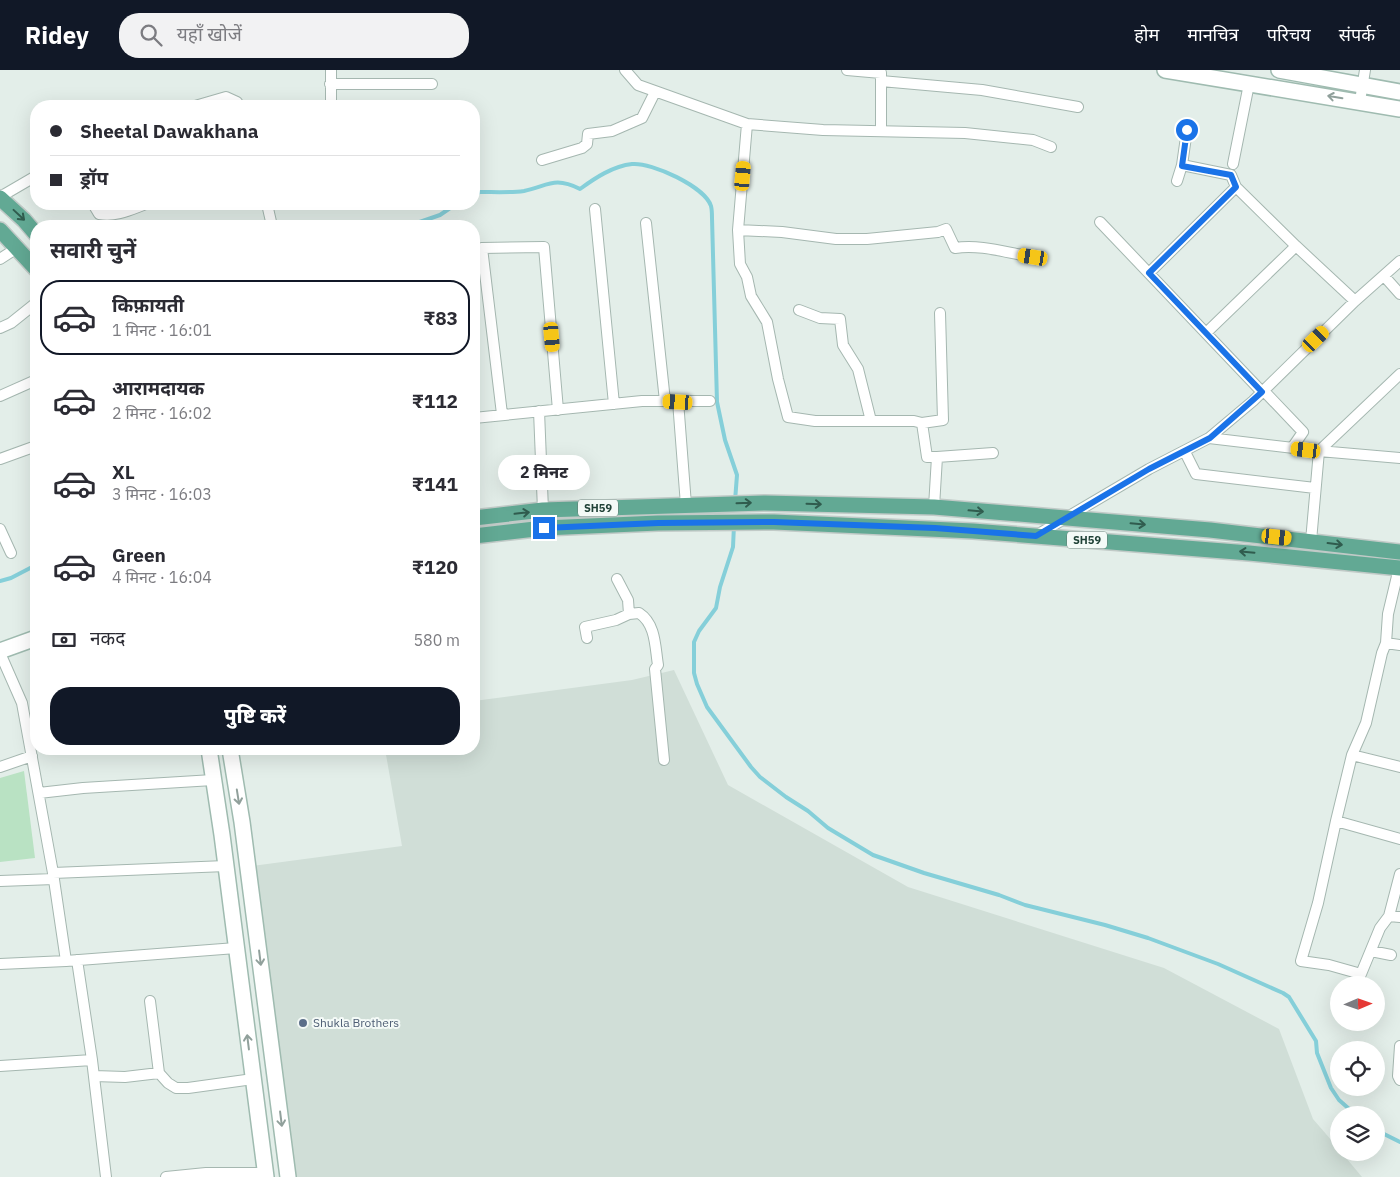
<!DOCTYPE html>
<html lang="hi">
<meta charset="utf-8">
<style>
:root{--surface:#fff;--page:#f2f2f3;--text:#2b2b33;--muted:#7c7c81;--line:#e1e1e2;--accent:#111827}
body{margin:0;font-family:"IBM Plex Sans","Noto Sans Devanagari",sans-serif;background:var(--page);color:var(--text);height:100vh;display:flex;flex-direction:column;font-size:19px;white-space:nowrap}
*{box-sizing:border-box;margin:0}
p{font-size:16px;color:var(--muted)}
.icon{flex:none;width:28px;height:28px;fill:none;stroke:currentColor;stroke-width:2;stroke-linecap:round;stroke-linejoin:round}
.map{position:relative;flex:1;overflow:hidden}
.panel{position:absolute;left:30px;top:150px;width:450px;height:535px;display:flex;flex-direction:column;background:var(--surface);border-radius:20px;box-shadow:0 5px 20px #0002}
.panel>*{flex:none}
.top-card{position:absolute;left:30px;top:30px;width:450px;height:110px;border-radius:20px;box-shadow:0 5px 20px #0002;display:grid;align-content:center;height:110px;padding:0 20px;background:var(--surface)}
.needle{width:32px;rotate:88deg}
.buttons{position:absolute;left:1330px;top:906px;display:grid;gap:10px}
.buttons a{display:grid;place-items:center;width:55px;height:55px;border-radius:50%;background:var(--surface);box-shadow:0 5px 20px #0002;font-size:25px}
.end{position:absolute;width:22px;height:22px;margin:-11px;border:6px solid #1a73e8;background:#fff;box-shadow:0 0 0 2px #fff}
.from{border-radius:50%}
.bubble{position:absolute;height:35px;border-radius:18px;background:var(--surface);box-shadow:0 5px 20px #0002;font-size:16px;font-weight:800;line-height:35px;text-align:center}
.car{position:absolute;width:15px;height:30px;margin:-15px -8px;border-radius:6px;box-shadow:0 0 4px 1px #0007;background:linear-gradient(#f5c518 24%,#345 0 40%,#f5c518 0 76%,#345 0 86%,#f5c518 0)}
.top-card b{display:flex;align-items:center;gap:18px;height:48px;font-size:19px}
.top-card b+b{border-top:1px solid var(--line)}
.top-card i{width:12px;height:12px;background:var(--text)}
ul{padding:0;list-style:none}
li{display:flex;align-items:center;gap:15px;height:75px;margin:0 10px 8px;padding:0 10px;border:2px solid transparent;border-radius:20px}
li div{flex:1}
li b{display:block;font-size:19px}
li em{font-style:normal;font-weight:800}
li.on{border-color:var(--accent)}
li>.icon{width:45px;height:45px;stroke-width:1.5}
h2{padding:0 20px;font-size:22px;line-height:60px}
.pay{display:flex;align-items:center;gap:12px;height:55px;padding:0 20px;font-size:19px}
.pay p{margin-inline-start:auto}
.button{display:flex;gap:10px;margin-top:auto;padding:10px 20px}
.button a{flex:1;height:58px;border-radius:20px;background:var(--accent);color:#fff;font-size:20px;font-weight:800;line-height:58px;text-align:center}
header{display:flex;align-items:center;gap:30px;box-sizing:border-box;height:70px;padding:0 25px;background:var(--accent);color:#fff}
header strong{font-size:24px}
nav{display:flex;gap:28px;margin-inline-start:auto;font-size:18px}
.search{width:350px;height:45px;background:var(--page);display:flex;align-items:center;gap:12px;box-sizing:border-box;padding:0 18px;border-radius:20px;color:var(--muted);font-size:19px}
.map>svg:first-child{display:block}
.built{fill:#d0ded7}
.green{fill:#b9e2c3}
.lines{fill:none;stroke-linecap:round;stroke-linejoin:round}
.stream{stroke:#85cfd9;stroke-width:4}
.street-casing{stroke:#a5b7b0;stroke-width:12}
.secondary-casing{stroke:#9fbbb0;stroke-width:18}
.primary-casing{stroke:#c1cac7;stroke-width:18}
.street{stroke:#fff;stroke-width:10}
.secondary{stroke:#fff;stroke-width:15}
.primary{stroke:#62a994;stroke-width:15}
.oneway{stroke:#90a09b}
.oneway2{stroke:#305c4e}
.route{stroke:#1a73e8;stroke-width:6}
.service-dot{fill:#5c6f8a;stroke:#f4faf7;stroke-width:2}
.labels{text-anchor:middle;stroke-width:4;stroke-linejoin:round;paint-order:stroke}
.shield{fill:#f4faf7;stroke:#607971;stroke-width:1}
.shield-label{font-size:11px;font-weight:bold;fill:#204237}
.service-label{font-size:12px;fill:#4e5e75;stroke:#f4faf7;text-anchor:start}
</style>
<header>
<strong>Ridey</strong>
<div class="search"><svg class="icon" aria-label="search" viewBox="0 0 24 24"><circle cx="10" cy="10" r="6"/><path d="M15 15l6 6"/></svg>यहाँ खोजें</div>
<nav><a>होम</a><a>मानचित्र</a><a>परिचय</a><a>संपर्क</a></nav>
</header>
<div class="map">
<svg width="1400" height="1107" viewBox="0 0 1400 1107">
<rect width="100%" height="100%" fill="#e3eee9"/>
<path class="built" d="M 674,600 L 728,715 L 908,817 L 1164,898 L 1279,959 L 1313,1049 L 1339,1079 L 1339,1082 L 1342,1083 L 1362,1107 L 292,1107 L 252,796 L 402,776 L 385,679 L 474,679 L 474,631 L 632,610 Z"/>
<path class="green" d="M 24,701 L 35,788 L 0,792 L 0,708 Z"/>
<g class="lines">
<path class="stream" d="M 474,124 L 480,122 C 494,122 510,123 524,121 C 548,116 554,106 580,119 C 595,108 613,96 632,94 C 652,92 705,117 711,136 C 712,140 712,145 712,148 L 717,332 L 725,370 L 737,405 L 735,431
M 408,156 L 440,145 L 456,134
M 734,455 L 733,477 L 720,517 L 716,538 L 699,561 L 694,572 L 694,603 L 697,614 L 707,637 L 751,697 L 760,707 L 786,727 L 808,741 L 828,758 L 873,785 L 924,803 L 999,825 L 1025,835 L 1105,855 L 1148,868 L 1218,894 L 1283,923 L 1289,927 L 1316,971 L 1317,983 L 1331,1018 L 1339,1030 L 1356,1045
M 0,511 L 11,508 L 36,495
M 1376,1060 L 1400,1072"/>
<defs>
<path id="street" d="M 331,0 L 331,36
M 625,0 L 638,15 L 747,54 L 823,60 L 965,63 L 1033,70 L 1051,77
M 847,0 L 881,3 L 881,61
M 881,11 L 982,20 L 1078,37
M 330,14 L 432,14
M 1360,31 L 1365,0
M 195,36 L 226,27 L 237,32 L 239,36
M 747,54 L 738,160 L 740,194 L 747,207 L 751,226 L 767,252 L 778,309 L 788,347 L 815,351 L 914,351 L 922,353 L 943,350 L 940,243
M 1187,60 L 1182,95 L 1231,105 L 1236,117 L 1296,176 L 1355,231
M 542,90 L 582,78 L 587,74 L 588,64 L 612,61 L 642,48 L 655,22
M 1233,94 L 1249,14
M 1177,111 L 1182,95
M 0,127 L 36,106
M 93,134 L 99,144 C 116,147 130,140 146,134
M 267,134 L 272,156
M 595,139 L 614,334
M 1100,152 L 1262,322
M 646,153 L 665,331
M 738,160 L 782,162 L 836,169 L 867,169 L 938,162 L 946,159 L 955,178 C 981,174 1007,183 1033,187
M 0,189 L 17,178
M 1149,203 L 1236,117
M 1384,206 L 1400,224
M 799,240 L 820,248 L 840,249 L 843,275 L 858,299 L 871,351
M 0,258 L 11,253 L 36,233
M 1206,263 L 1296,176
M 1263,320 L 1303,362 L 1292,378
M 0,326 L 36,310
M 678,331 L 686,435
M 539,341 L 543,440
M 502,344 L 482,178 L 544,177 L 558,340
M 474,348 L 642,331 L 710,331
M 922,353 L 927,387 L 937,387 L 934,437
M 1209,368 L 1319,381 L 1311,471
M 1319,381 L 1400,304
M 1319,381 L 1400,388
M 1185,382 L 1196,404 L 1315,418
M 937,387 L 993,383
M 0,389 L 36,376
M 0,459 L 11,483
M 1037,465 L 1149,399 L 1209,368 L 1253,331 L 1355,231 L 1400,191
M 617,509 L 628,530 L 629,544
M 587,568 L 585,557 L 616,550 L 629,544 L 639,543 C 656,554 655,577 658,595 L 655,599 L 664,690
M 1386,573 L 1400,575
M 0,583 L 22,633 L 53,803 L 66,891
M 1352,685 L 1400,697
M 0,697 L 32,686
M 39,723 L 83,718 L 213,710
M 1336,751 L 1352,685 L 1366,653 L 1382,583 L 1386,573 L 1388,544 L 1399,498
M 1400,769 L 1336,751 L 1318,833 L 1301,891 L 1329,895 L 1361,904 L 1380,858 L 1389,846 L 1400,847
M 53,803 L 226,796
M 0,811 L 54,809
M 1389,846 L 1400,804
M 1371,881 L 1391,885
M 77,890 L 92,990 L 106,1107
M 0,894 L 66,891 L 236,878
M 150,931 L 159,1003 L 168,1013 L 176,1018 L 188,1018 L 253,1009
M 1400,976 L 1398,1006 L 1400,1010
M 0,996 L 92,990
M 94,1006 L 125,1007 L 159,1003
M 166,1107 L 206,1103 L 265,1103"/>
<path id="secondary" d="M 1165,0 L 1400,39
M 1279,0 L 1400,22
M 0,581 L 36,568
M 209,679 L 222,765 L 266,1107
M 230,679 L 242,752 L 288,1107"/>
<path id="primary" d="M 0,128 L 24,150 L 36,164
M 0,160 L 36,199
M 474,448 L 543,440 L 765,433 L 934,437 L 1210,460 L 1400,482
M 474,466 L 544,458 L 658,453 L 774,452 L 973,461 L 1249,483 L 1400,498"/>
</defs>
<use href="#street" class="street-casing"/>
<use href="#secondary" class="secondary-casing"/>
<use href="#primary" class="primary-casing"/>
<use href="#street" class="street"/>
<use href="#secondary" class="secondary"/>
<use href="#primary" class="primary"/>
</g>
<defs><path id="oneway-shaft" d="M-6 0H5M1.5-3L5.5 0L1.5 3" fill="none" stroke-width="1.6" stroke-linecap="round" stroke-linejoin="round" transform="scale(1.25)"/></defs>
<g class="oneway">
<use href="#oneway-shaft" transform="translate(1335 27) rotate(-171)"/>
<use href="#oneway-shaft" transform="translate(238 727) rotate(81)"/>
<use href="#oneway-shaft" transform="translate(260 888) rotate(83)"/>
<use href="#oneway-shaft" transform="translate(248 972) rotate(-97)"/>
<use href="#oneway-shaft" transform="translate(281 1049) rotate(83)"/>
</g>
<g class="oneway2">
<use href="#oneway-shaft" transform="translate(19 145) rotate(43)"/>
<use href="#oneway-shaft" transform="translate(744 433) rotate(-2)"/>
<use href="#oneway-shaft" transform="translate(814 434) rotate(2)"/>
<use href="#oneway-shaft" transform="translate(976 441) rotate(5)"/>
<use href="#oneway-shaft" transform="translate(522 443) rotate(-6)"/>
<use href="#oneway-shaft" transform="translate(1138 454) rotate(5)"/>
<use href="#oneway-shaft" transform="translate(1335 474) rotate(7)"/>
<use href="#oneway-shaft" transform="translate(1247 482) rotate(-175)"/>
</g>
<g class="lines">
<path class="route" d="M 544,458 L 658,453 L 774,452 L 935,458 L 1036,466 L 1149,399 L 1210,368 L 1262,322 L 1149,203 L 1236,117 L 1231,105 L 1182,96 L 1187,60"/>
</g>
<circle class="service-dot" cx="303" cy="953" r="5"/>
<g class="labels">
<g class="shield">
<rect x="578" y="429.5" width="40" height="17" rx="4"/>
<rect x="1067" y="461.5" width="40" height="17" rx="4"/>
</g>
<g class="shield-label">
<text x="598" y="442">SH59</text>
<text x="1087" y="474">SH59</text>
</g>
<g class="service-label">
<text x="313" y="957">Shukla Brothers</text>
</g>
</g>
</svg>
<div class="buttons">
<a><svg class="needle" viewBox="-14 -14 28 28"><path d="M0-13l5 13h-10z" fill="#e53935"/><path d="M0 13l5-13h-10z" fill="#7c7c81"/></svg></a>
<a><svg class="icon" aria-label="locate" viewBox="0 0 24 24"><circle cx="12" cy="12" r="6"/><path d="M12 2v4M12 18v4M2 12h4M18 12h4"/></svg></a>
<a><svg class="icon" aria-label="layers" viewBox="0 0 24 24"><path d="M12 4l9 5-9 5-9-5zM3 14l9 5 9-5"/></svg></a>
</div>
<i class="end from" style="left:1187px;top:60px"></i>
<i class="end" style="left:544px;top:458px"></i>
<div class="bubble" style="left:498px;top:385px;width:92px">2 मिनट</div>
<i class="car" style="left:743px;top:106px;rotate:5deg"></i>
<i class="car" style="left:1033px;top:187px;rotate:279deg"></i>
<i class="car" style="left:552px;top:267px;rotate:175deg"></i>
<i class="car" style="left:1316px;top:269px;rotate:46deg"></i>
<i class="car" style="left:678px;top:332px;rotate:273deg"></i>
<i class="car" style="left:1306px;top:380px;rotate:277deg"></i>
<i class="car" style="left:1277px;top:467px;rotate:96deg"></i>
<div class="top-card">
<b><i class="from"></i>Sheetal Dawakhana</b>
<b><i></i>ड्रॉप</b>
</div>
<section class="panel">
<h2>सवारी चुनें</h2>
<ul>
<li class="on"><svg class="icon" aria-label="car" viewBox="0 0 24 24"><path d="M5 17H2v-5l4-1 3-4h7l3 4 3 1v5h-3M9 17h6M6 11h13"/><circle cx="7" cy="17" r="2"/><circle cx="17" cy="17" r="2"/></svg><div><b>किफ़ायती</b><p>1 मिनट · 16:01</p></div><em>₹83</em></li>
<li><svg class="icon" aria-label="car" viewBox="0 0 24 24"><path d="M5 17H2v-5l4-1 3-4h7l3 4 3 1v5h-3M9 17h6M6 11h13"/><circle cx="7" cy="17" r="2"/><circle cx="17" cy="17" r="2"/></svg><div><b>आरामदायक</b><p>2 मिनट · 16:02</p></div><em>₹112</em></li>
<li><svg class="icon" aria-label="car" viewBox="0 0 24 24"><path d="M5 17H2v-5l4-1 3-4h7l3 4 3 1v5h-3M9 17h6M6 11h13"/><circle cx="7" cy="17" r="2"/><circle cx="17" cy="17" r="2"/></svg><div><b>XL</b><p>3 मिनट · 16:03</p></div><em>₹141</em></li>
<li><svg class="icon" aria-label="car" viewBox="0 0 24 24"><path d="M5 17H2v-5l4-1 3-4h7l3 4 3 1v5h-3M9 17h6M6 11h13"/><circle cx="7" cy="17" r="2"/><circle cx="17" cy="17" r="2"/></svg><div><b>Green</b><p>4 मिनट · 16:04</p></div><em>₹120</em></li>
</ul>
<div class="pay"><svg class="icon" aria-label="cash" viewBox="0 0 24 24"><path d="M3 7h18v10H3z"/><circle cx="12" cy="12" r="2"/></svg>नकद<p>580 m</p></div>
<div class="button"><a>पुष्टि करें</a></div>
</section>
</div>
